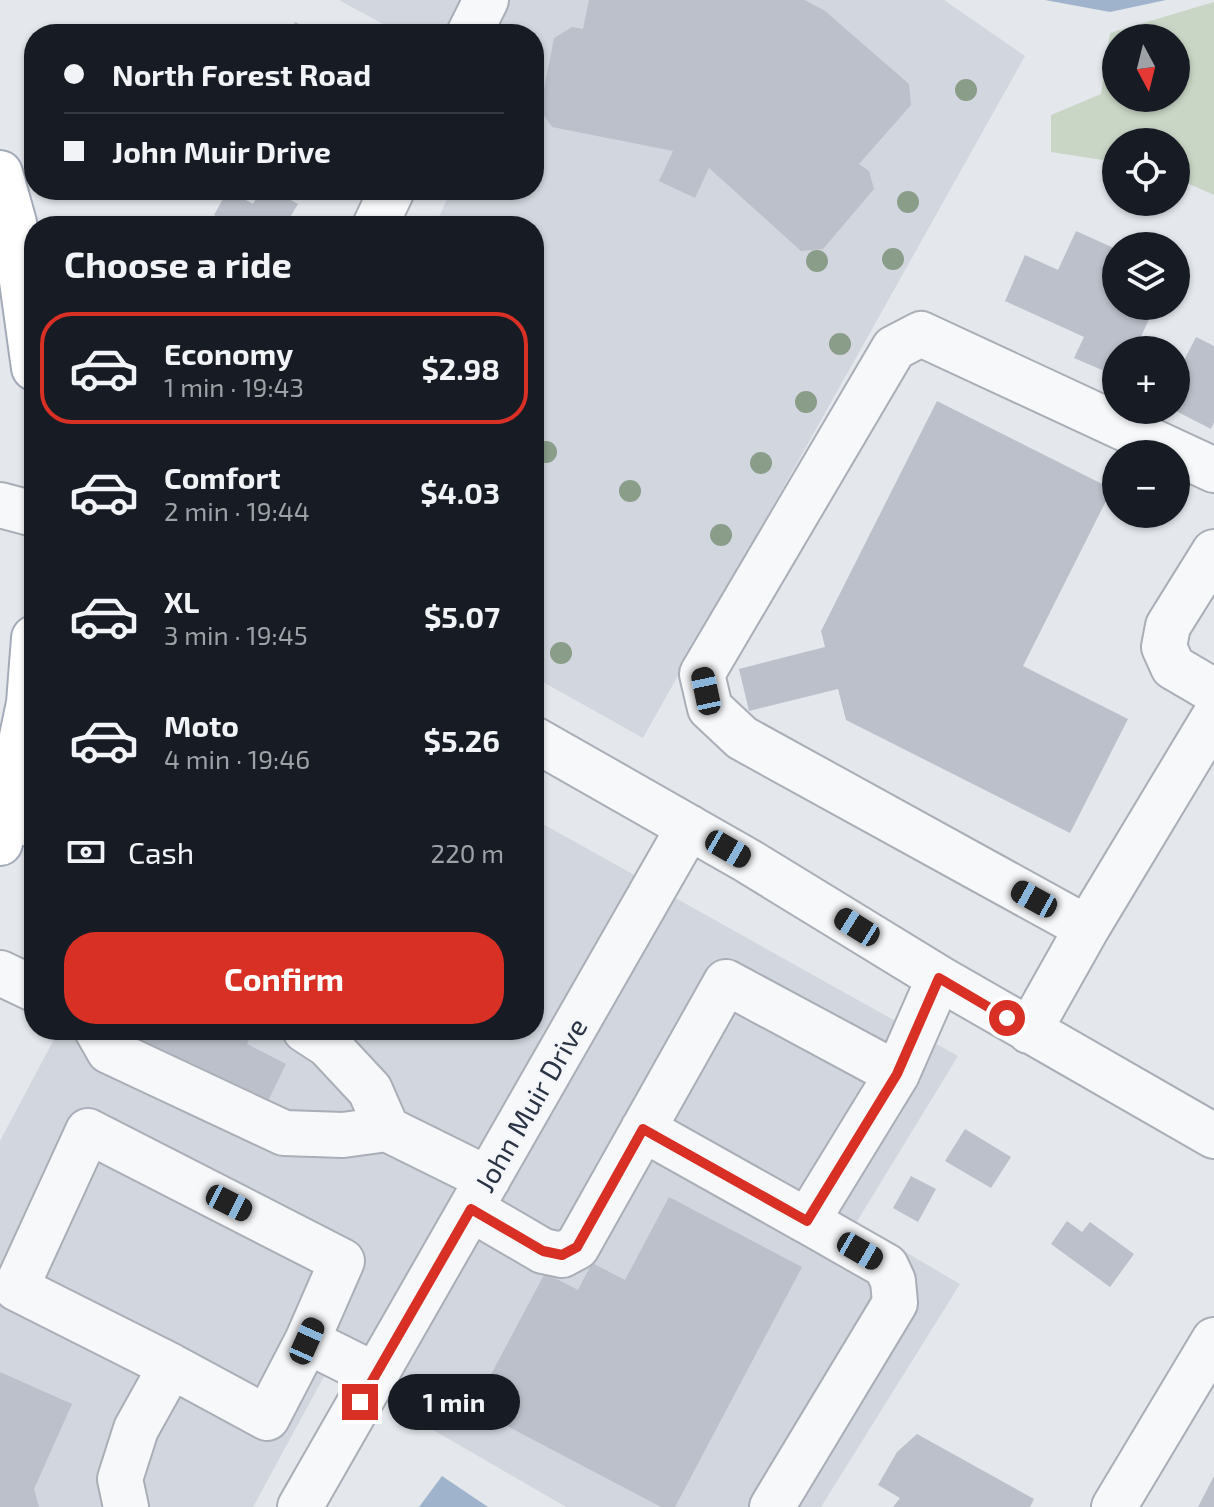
<!DOCTYPE html>
<meta charset="utf-8">
<style>
:root{--surface:#171b24;--page:#20242c;--text:#f1f3f6;--muted:#9ea1a6;--line:#363941;--accent:#d93025}
body{margin:0;font-family:"Exo 2",sans-serif;background:var(--page);color:var(--text);height:100vh;display:flex;flex-direction:column;font-size:30px;white-space:nowrap}
*{box-sizing:border-box;margin:0}
p{font-size:26px;color:var(--muted)}
.icon{flex:none;width:44px;height:44px;fill:none;stroke:currentColor;stroke-width:2;stroke-linecap:round;stroke-linejoin:round}
.map{position:relative;flex:1;overflow:hidden}
.details{position:absolute;left:24px;top:216px;width:520px;height:824px;display:flex;flex-direction:column;background:var(--surface);border-radius:32px;box-shadow:0 2px 6px #0004}
.details>*{flex:none}
.banner{position:absolute;left:24px;top:24px;width:520px;height:176px;border-radius:32px;box-shadow:0 2px 6px #0004;display:grid;align-content:center;height:176px;padding:0 40px;background:var(--surface)}
.needle{width:52px;rotate:173deg}
.buttons{position:absolute;left:1102px;top:24px;display:grid;gap:16px}
.buttons a{display:grid;place-items:center;width:88px;height:88px;border-radius:50%;background:var(--surface);box-shadow:0 2px 6px #0004;font-size:40px}
.end{position:absolute;width:36px;height:36px;margin:-18px;border:10px solid #d93025;background:#fff;box-shadow:0 0 0 4px #fff}
.from{border-radius:50%}
.bubble{position:absolute;height:56px;border-radius:28px;background:var(--surface);box-shadow:0 2px 6px #0004;font-size:26px;font-weight:700;line-height:56px;text-align:center}
.car{position:absolute;width:24px;height:48px;margin:-24px -12px;border-radius:10px;box-shadow:0 0 6px 2px #0007;background:linear-gradient(#222 24%,#8ab4d8 0 40%,#222 0 76%,#8ab4d8 0 86%,#222 0)}
.banner b{display:flex;align-items:center;gap:28px;height:76px;font-size:30px}
.banner b+b{border-top:2px solid var(--line)}
.banner i{width:20px;height:20px;background:var(--text)}
ul{padding:0;list-style:none}
li{display:flex;align-items:center;gap:24px;height:112px;margin:0 16px 12px;padding:0 24px;border:4px solid transparent;border-radius:32px}
li div{flex:1}
li b{display:block;font-size:30px}
li em{font-style:normal;font-weight:700}
li.on{border-color:var(--accent)}
li>.icon{width:72px;height:72px;stroke-width:1.5}
h2{padding:0 40px;font-size:36px;line-height:96px}
.pay{display:flex;align-items:center;gap:20px;height:88px;padding:0 40px;font-size:30px}
.pay p{margin-inline-start:auto}
.primary-button{display:flex;gap:16px;margin-top:auto;padding:16px 40px}
.primary-button a{flex:1;height:92px;border-radius:32px;background:var(--accent);color:#fff;font-size:32px;font-weight:700;line-height:92px;text-align:center}
.map>svg:first-child{display:block}
.built{fill:#d2d6de}
.green{fill:#c9d6c5;fill-rule:evenodd}
.water{fill:#9fb4cc}
.building{fill:#bbc0ca}
.lines{fill:none;stroke-linecap:round;stroke-linejoin:round}
.minor-casing{stroke:#a9aeb7;stroke-width:48}
.major-casing{stroke:#a3abb8;stroke-width:48}
.minor{stroke:#f7f8fa;stroke-width:44}
.major{stroke:#fff;stroke-width:44}
.tree{fill:#899d89}
.route{stroke:#d93025;stroke-width:10}
.labels{text-anchor:middle;stroke-width:6;stroke-linejoin:round;paint-order:stroke}
.street-label{font-size:28px;fill:#2b3445;stroke:#f4f6f9}
</style>
<div class="map">
<svg width="1214" height="1507" viewBox="0 0 1214 1507">
<rect width="100%" height="100%" fill="#e4e7ec"/>
<path class="built" d="M 339,0 L 944,0 L 1025,56 L 643,738 L 534,677 L 534,226 L 435,226 L 451,190 L 534,190 L 534,34 L 401,34 Z
M 534,819 L 958,1056 L 856,1223 L 960,1284 L 821,1507 L 566,1507 L 328,1369 L 253,1507 L 0,1507 L 0,1141 L 59,1030 L 534,1030 Z"/>
<path class="green" d="M 1214,2 L 1214,195 L 1176,178 L 1176,142 L 1116,142 L 1116,162 L 1051,152 L 1051,115 L 1101,94 L 1110,33 ZM 1116,38 L 1176,38 L 1176,98 L 1116,98 Z"/>
<path class="water" d="M 1045,0 L 1166,0 L 1110,12 Z
M 442,1476 L 488,1507 L 419,1507 Z"/>
<path class="building" d="M 589,0 L 805,0 L 825,11 L 909,84 L 911,105 L 859,164 L 869,171 L 874,189 L 823,249 L 801,251 L 709,168 L 695,198 L 659,181 L 673,151 L 552,127 L 540,110 L 554,38 L 572,27 L 583,29 Z
M 295,22 L 319,34 L 289,34 Z
M 228,190 L 253,204 L 261,190 L 273,190 L 298,204 L 285,226 L 233,226 L 214,215 Z
M 1076,231 L 1116,249 L 1116,306 L 1155,306 L 1135,350 L 1116,350 L 1116,376 L 1074,358 L 1084,337 L 1005,301 L 1025,255 L 1058,270 Z
M 1196,337 L 1214,346 L 1214,422 L 1211,429 L 1176,411 L 1176,376 Z
M 937,401 L 1112,489 L 1023,666 L 1128,719 L 1070,833 L 846,720 L 838,689 L 749,711 L 739,669 L 825,647 L 821,631 Z
M 121,1030 L 241,1030 L 251,1035 L 247,1044 L 286,1064 L 267,1103 Z
M 965,1129 L 1011,1157 L 991,1188 L 945,1161 Z
M 911,1176 L 936,1189 L 918,1222 L 893,1208 Z
M 669,1197 L 802,1267 L 675,1507 L 661,1507 L 473,1408 L 545,1273 L 578,1290 L 592,1263 L 625,1280 Z
M 1067,1221 L 1082,1232 L 1090,1222 L 1134,1254 L 1110,1287 L 1051,1244 Z
M 0,1372 L 72,1404 L 34,1489 L 39,1507 L 0,1507 Z
M 917,1434 L 1034,1499 L 1030,1507 L 893,1507 L 900,1498 L 878,1485 L 897,1452 Z
M 1214,1476 L 1214,1507 L 1198,1507 Z"/>
<g class="lines">
<defs>
<path id="minor" d="M 469,34 L 486,0
M 375,226 L 392,190
M 0,505 L 34,514
M 1214,552 L 1168,626 L 1164,647 L 1173,667 L 1214,691
M 534,739 L 748,861 L 939,978 L 1214,1136
M 5,818 L 34,825
M 1087,928 L 742,738 L 710,708 L 702,674 L 894,348 L 921,334 L 1214,470
M 0,973 L 34,989
M 97,1030 L 109,1051 L 284,1133 L 343,1135 L 387,1129 L 488,1179
M 305,1030 L 328,1045 L 370,1090 L 387,1129
M 1029,1031 L 1087,928 L 1214,717
M 643,1129 L 807,1221 L 897,1074
M 471,1209 L 543,1251 L 562,1255 L 577,1247 L 726,982 L 897,1074 L 939,978
M 171,1366 L 267,1418 L 307,1341
M 126,1507 L 120,1479 L 136,1429 L 171,1366 L 16,1288 L 88,1131 L 342,1261 L 307,1341 L 375,1375
M 300,1507 L 689,827
M 772,1507 L 895,1303 L 893,1281 L 886,1266 L 807,1221
M 1114,1507 L 1214,1340"/>
<path id="major" d="M 0,173 L 14,223 L 34,368
M 0,843 L 29,703 L 34,638"/>
</defs>
<use href="#minor" class="minor-casing"/>
<use href="#major" class="major-casing"/>
<use href="#minor" class="minor"/>
<use href="#major" class="major"/>
</g>
<g class="tree">
<circle cx="966" cy="90" r="11"/>
<circle cx="908" cy="202" r="11"/>
<circle cx="893" cy="259" r="11"/>
<circle cx="817" cy="261" r="11"/>
<circle cx="840" cy="344" r="11"/>
<circle cx="806" cy="402" r="11"/>
<circle cx="546" cy="452" r="11"/>
<circle cx="761" cy="463" r="11"/>
<circle cx="630" cy="491" r="11"/>
<circle cx="721" cy="535" r="11"/>
<circle cx="561" cy="653" r="11"/>
</g>
<g class="lines">
<path class="route" d="M 360,1402 L 471,1209 L 543,1251 L 562,1255 L 577,1247 L 643,1129 L 807,1221 L 897,1074 L 939,978 L 1007,1018"/>
</g>
<g class="labels">
<g class="street-label">
<text transform="translate(531 1105) rotate(-60)" y="10">John Muir Drive</text>
</g>
</g>
</svg>
<div class="buttons">
<a><svg class="needle" viewBox="-14 -14 28 28"><path d="M0-13l5 13h-10z" fill="#e53935"/><path d="M0 13l5-13h-10z" fill="#9ea1a6"/></svg></a>
<a><svg class="icon" aria-label="locate" viewBox="0 0 24 24"><circle cx="12" cy="12" r="6"/><path d="M12 2v4M12 18v4M2 12h4M18 12h4"/></svg></a>
<a><svg class="icon" aria-label="layers" viewBox="0 0 24 24"><path d="M12 4l9 5-9 5-9-5zM3 14l9 5 9-5"/></svg></a>
<a>+</a>
<a>−</a>
</div>
<i class="end from" style="left:1007px;top:1018px"></i>
<i class="end" style="left:360px;top:1402px"></i>
<div class="bubble" style="left:388px;top:1374px;width:132px">1 min</div>
<i class="car" style="left:706px;top:691px;rotate:348deg"></i>
<i class="car" style="left:728px;top:849px;rotate:120deg"></i>
<i class="car" style="left:1034px;top:899px;rotate:299deg"></i>
<i class="car" style="left:857px;top:927px;rotate:302deg"></i>
<i class="car" style="left:229px;top:1203px;rotate:117deg"></i>
<i class="car" style="left:860px;top:1251px;rotate:120deg"></i>
<i class="car" style="left:307px;top:1341px;rotate:24deg"></i>
<div class="banner">
<b><i class="from"></i>North Forest Road</b>
<b><i></i>John Muir Drive</b>
</div>
<section class="details">
<h2>Choose a ride</h2>
<ul>
<li class="on"><svg class="icon" aria-label="car" viewBox="0 0 24 24"><path d="M5 17H2v-5l4-1 3-4h7l3 4 3 1v5h-3M9 17h6M6 11h13"/><circle cx="7" cy="17" r="2"/><circle cx="17" cy="17" r="2"/></svg><div><b>Economy</b><p>1 min · 19:43</p></div><em>$2.98</em></li>
<li><svg class="icon" aria-label="car" viewBox="0 0 24 24"><path d="M5 17H2v-5l4-1 3-4h7l3 4 3 1v5h-3M9 17h6M6 11h13"/><circle cx="7" cy="17" r="2"/><circle cx="17" cy="17" r="2"/></svg><div><b>Comfort</b><p>2 min · 19:44</p></div><em>$4.03</em></li>
<li><svg class="icon" aria-label="car" viewBox="0 0 24 24"><path d="M5 17H2v-5l4-1 3-4h7l3 4 3 1v5h-3M9 17h6M6 11h13"/><circle cx="7" cy="17" r="2"/><circle cx="17" cy="17" r="2"/></svg><div><b>XL</b><p>3 min · 19:45</p></div><em>$5.07</em></li>
<li><svg class="icon" aria-label="car" viewBox="0 0 24 24"><path d="M5 17H2v-5l4-1 3-4h7l3 4 3 1v5h-3M9 17h6M6 11h13"/><circle cx="7" cy="17" r="2"/><circle cx="17" cy="17" r="2"/></svg><div><b>Moto</b><p>4 min · 19:46</p></div><em>$5.26</em></li>
</ul>
<div class="pay"><svg class="icon" aria-label="cash" viewBox="0 0 24 24"><path d="M3 7h18v10H3z"/><circle cx="12" cy="12" r="2"/></svg>Cash<p>220 m</p></div>
<div class="primary-button"><a>Confirm</a></div>
</section>
</div>
